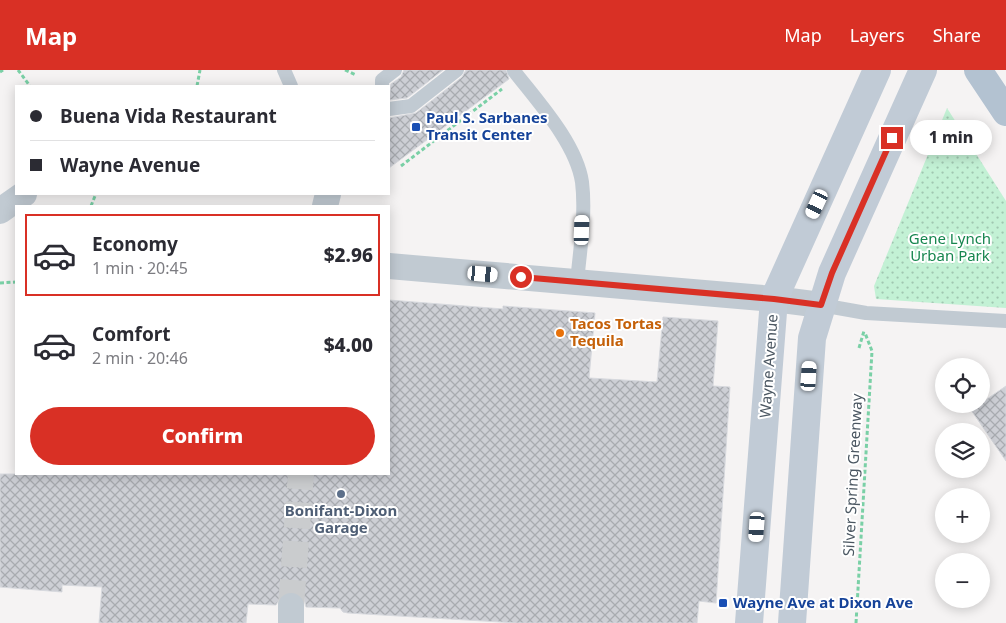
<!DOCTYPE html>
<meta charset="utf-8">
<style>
:root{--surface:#fff;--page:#f2f2f3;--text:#2b2b33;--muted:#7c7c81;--line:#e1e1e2;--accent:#d93025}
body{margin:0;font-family:"Noto Sans",sans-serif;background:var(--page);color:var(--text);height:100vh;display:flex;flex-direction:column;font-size:19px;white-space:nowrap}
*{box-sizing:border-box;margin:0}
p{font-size:16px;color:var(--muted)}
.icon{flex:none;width:28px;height:28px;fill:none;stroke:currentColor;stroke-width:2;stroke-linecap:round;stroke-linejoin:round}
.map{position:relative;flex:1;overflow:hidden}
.sheet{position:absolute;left:15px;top:135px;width:375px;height:270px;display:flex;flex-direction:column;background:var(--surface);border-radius:0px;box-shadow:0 2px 12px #0003}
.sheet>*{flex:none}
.guide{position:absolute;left:15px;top:15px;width:375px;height:110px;border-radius:0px;box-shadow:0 2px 12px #0003;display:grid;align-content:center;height:110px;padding:0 15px;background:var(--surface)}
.buttons{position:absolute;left:935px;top:288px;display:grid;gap:10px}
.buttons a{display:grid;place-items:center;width:55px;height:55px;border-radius:50%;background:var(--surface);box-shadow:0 2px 12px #0003;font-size:25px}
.end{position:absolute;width:22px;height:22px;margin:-11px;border:6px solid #d93025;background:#fff;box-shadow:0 0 0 2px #fff}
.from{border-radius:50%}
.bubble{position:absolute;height:35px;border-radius:18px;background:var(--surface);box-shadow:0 2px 12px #0003;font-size:16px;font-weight:800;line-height:35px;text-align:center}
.car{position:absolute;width:15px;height:30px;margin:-15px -8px;border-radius:6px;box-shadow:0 0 4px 1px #0007;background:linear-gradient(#fff 24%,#345 0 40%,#fff 0 76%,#345 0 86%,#fff 0)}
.guide b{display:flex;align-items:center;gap:18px;height:48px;font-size:19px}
.guide b+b{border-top:1px solid var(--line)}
.guide i{width:12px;height:12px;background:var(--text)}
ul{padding:9px 0 0;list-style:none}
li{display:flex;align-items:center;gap:15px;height:82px;margin:0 10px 8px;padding:0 5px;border:2px solid transparent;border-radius:0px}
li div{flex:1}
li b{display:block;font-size:19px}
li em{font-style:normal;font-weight:800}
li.on{border-color:var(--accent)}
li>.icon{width:45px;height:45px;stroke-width:1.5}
.action{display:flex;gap:10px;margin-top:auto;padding:10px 15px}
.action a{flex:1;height:58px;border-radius:30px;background:var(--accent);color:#fff;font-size:20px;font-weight:800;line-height:58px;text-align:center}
header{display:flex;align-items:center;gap:30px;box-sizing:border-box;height:70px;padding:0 25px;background:var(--accent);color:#fff}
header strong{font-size:24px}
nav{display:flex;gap:28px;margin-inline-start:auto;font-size:18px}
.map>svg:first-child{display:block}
.park{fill:url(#park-dots)}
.building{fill:url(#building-cross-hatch);stroke:#d7d9de}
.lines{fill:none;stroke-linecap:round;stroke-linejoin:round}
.street-tunnel{stroke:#caccce;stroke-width:26;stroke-dasharray:26 13;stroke-linecap:butt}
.path{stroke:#7ad0a6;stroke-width:3;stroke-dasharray:4 2.5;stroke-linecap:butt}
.lane{stroke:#c1cad2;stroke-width:14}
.street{stroke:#c1cad2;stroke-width:26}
.secondary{stroke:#c1cbd6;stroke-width:28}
.primary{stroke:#b3c2d1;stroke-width:28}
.route{stroke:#d93025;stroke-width:6}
.transit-dot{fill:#1a4fb4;stroke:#fff;stroke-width:2}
.food-dot{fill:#e8710a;stroke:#fff;stroke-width:2}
.service-dot{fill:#5c6f8a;stroke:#fff;stroke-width:2}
.labels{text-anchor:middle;stroke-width:4;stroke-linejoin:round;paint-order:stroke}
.transit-label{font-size:15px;font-weight:bold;fill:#164399;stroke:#fff;text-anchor:start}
.park-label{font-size:15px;fill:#17864f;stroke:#fff}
.food-label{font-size:15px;font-weight:bold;fill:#c56008;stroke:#fff;text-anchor:start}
.street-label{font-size:15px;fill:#4a5661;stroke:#fff}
.service-label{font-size:15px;font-weight:bold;fill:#4e5e75;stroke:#fff}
</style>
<header>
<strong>Map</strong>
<nav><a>Map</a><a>Layers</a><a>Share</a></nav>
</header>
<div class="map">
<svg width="1006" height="553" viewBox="0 0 1006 553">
<defs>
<pattern id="park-dots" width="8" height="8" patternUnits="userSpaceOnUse" patternTransform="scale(1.25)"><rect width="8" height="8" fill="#c3f1d5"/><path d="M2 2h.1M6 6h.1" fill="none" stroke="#a0c6b0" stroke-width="1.8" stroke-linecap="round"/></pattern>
<pattern id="building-cross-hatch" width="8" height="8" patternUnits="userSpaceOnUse" patternTransform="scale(1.25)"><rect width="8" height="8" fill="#cdcfd5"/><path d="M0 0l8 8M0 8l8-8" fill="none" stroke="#a8abb0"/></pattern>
</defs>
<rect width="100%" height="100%" fill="#f5f3f3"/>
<path class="park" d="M 947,38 L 1006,131 L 1006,238 L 876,229 L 874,216 Z"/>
<path class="building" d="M 404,0 L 443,0 L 407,28 L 389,30 L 391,14 L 401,7 Z
M 466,0 L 506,0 L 509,9 L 389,98 L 389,48 L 416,43 L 462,7 Z
M 389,230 L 503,239 L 503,236 L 595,243 L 589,308 L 657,312 L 663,247 L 718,251 L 713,316 L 730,317 L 716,533 L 699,531 L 697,553 L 517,553 L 348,543 L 343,542 L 340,538 L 306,537 L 304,528 L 298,523 L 291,521 L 283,523 L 276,535 L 248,534 L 246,553 L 99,553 L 102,517 L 62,515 L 62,522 L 0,517 L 0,404 L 389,404 Z
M 1006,316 L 1006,391 L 971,340 Z"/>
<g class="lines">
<path class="street-tunnel" d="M 291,536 L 301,404"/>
<path class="path" d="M 18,0 L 30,16
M 345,0 L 356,5
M 0,2 L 3,0
M 197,16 L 200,0
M 401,96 L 502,19
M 91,136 L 95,126
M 0,213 L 16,212
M 859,278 L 864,261
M 856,553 L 872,281 L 865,263"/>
<path class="lane" d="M 284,0 L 291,16
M 514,1 C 538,32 576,73 582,112 C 586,144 580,180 577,212
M 382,16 L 382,10 L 395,0
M 389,39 L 411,36 L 457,0
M 821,235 L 866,243 L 1006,251"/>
<path class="street" d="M 325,136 L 328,124
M 0,141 L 24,124
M 389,196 L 774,229 L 821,235
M 291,553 L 291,536"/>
<path class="secondary" d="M 749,553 L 774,229 L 877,0
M 792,553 L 812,268 L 832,203 L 923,0"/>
<path class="primary" d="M 978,0 L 1006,42"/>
</g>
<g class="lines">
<path class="route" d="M 521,207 L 774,229 L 821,235 L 832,203 L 892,68"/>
</g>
<g class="transit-dot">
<rect x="411" y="52" width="10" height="10" rx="2.5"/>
<rect x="718" y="528" width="10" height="10" rx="2.5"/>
</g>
<circle class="food-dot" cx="560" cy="263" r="5"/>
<circle class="service-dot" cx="341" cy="424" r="5"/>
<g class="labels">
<g class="transit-label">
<text x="426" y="53">Paul S. Sarbanes<tspan x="426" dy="17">Transit Center</tspan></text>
<text x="733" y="538">Wayne Ave at Dixon Ave</text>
</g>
<g class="park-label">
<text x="950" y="174">Gene Lynch<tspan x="950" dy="17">Urban Park</tspan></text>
</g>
<g class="food-label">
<text x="570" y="259">Tacos Tortas<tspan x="570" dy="17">Tequila</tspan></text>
</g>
<g class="street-label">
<text transform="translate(769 296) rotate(-86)" y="5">Wayne Avenue</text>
<text transform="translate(853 405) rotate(-87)" y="5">Silver Spring Greenway</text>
</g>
<g class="service-label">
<text x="341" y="446">Bonifant-Dixon<tspan x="341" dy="17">Garage</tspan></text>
</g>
</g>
</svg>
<div class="buttons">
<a><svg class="icon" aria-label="locate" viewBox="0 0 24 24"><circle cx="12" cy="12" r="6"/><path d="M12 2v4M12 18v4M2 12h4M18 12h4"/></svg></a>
<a><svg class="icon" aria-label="layers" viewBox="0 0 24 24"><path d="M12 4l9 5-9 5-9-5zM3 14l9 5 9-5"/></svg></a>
<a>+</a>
<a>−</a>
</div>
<i class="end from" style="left:521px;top:207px"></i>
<i class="end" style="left:892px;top:68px"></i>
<div class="bubble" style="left:910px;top:50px;width:82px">1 min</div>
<i class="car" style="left:817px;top:134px;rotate:205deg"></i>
<i class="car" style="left:582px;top:160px;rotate:2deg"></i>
<i class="car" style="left:483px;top:204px;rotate:95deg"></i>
<i class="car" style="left:809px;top:306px;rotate:4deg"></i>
<i class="car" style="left:757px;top:457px;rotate:184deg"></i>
<div class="guide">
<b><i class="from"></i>Buena Vida Restaurant</b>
<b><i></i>Wayne Avenue</b>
</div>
<section class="sheet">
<ul>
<li class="on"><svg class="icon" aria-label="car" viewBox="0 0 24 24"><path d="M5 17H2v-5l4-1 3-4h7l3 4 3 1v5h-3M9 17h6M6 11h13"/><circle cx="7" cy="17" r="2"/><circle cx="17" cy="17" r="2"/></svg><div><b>Economy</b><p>1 min · 20:45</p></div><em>$2.96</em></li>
<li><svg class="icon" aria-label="car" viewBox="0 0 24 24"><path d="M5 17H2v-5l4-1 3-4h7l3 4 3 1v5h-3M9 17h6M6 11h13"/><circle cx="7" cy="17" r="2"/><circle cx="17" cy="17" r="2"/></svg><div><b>Comfort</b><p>2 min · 20:46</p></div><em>$4.00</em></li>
</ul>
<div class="action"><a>Confirm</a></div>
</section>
</div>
